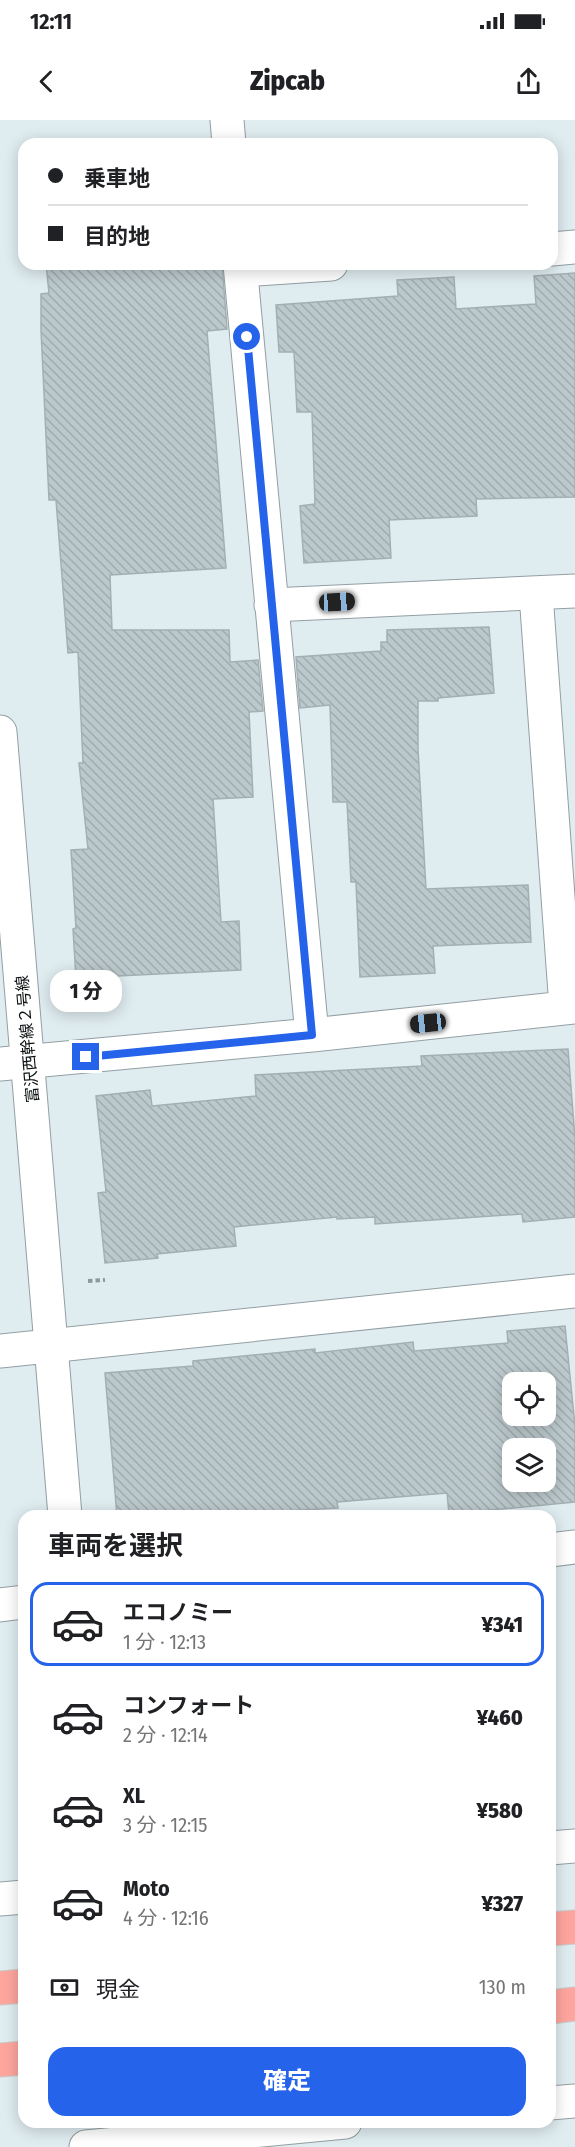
<!DOCTYPE html>
<html lang="ja">
<meta charset="utf-8">
<style>
:root{--surface:#fff;--page:#f6f6f6;--text:#202124;--muted:#757577;--line:#e0e0e0;--accent:#2563eb}
body{margin:0;font-family:"Fira Sans Condensed","Noto Sans JP",sans-serif;background:var(--page);color:var(--text);height:100vh;display:flex;flex-direction:column;font-size:22px;white-space:nowrap}
*{box-sizing:border-box;margin:0}
p{font-size:20px;color:var(--muted)}
.icon{flex:none;width:33px;height:33px;fill:none;stroke:currentColor;stroke-width:2;stroke-linecap:round;stroke-linejoin:round}
.map{position:relative;flex:1;overflow:hidden}
.sheet{position:absolute;left:18px;top:1390px;width:538px;height:618px;display:flex;flex-direction:column;background:var(--surface);border-radius:18px;box-shadow:0 3px 15px #0003}
.sheet>*{flex:none}
.top-card{position:absolute;left:18px;top:18px;width:540px;height:132px;border-radius:18px;box-shadow:0 3px 15px #0003;display:grid;align-content:center;height:132px;padding:0 30px;background:var(--surface)}
.controls{position:absolute;left:502px;top:1252px;display:grid;gap:12px}
.controls a{display:grid;place-items:center;width:54px;height:54px;border-radius:12px;background:var(--surface);box-shadow:0 3px 15px #0003;font-size:30px}
.end{position:absolute;width:27px;height:27px;margin:-14px;border:8px solid #2563eb;background:#fff;box-shadow:0 0 0 3px #fff}
.from{border-radius:50%}
.bubble{position:absolute;height:42px;border-radius:18px;background:var(--surface);box-shadow:0 3px 15px #0003;font-size:20px;font-weight:800;line-height:42px;text-align:center}
.car{position:absolute;width:18px;height:36px;margin:-18px -9px;border-radius:8px;box-shadow:0 0 4px 2px #0007;background:linear-gradient(#222 24%,#8ab4d8 0 40%,#222 0 76%,#8ab4d8 0 86%,#222 0)}
.top-card b{display:flex;align-items:center;gap:21px;height:57px;font-size:22px}
.top-card b+b{border-top:2px solid var(--line)}
.top-card i{width:15px;height:15px;background:var(--text)}
ul{padding:0;list-style:none}
li{display:flex;align-items:center;gap:18px;height:84px;margin:0 12px 9px;padding:0 18px;border:3px solid transparent;border-radius:18px}
li div{flex:1}
li b{display:block;font-size:22px}
li em{font-style:normal;font-weight:800}
li.active{border-color:var(--accent)}
li>.icon{width:54px;height:54px;stroke-width:1.5}
h2{padding:0 30px;font-size:27px;line-height:72px}
.pay{display:flex;align-items:center;gap:15px;height:66px;padding:0 30px;font-size:22px}
.pay p{margin-inline-start:auto}
.cta{display:flex;gap:12px;margin-top:auto;padding:12px 30px}
.cta a{flex:1;height:69px;border-radius:18px;background:var(--accent);color:#fff;font-size:24px;font-weight:800;line-height:69px;text-align:center}
.status{display:flex;justify-content:space-between;align-items:center;height:42px;padding:0 30px;background:var(--surface);direction:ltr}
.status svg{height:16px;fill:currentColor}
header{display:flex;justify-content:space-between;align-items:center;height:78px;padding:0 30px;background:var(--surface);font-size:27px;font-weight:800}
.map>svg:first-child{display:block}
.building{fill:url(#building-back-hatch);stroke:#a3b0b3;stroke-width:1.5;fill-rule:evenodd}
.lines{fill:none;stroke-linecap:round;stroke-linejoin:round}
.minor-casing{stroke:#939fa3;stroke-width:35}
.tertiary-casing{stroke:#939fa3;stroke-width:35}
.motorway-casing{stroke:#c9caca;stroke-width:35}
.path{stroke:#8f999c;stroke-width:4;stroke-dasharray:4.5 3;stroke-linecap:butt}
.minor{stroke:#fff;stroke-width:33}
.tertiary{stroke:#fff;stroke-width:33}
.motorway{stroke:#fea69e;stroke-width:33}
.route{stroke:#2563eb;stroke-width:8}
.labels{text-anchor:middle;stroke-width:4.5;stroke-linejoin:round;paint-order:stroke}
.street-label{font-size:16px;fill:#0a0f10;stroke:#fff}
</style>
<div class="status"><b>12:11</b><svg viewBox="0 0 49 12"><path d="M0 12V9h3v3zM5 12V6h3v6zM10 12V3h3v9zM15 12V0h3v12zM26 1h20v11H26zM47 4h2v5h-2z"/></svg></div>
<header><svg class="icon" aria-label="back" viewBox="0 0 24 24"><path d="M15 5l-7 7 7 7"/></svg>Zipcab<svg class="icon" aria-label="share" viewBox="0 0 24 24"><path d="M12 15V3M7 8l5-5 5 5M5 13v7h14v-7"/></svg></header>
<div class="map">
<svg width="575" height="2027" viewBox="0 0 575 2027">
<defs>
<pattern id="building-back-hatch" width="6" height="6" patternUnits="userSpaceOnUse" patternTransform="scale(1.5)"><rect width="6" height="6" fill="#bcc9cc"/><path d="M-1 5l2 2M0 0l6 6M5-1l2 2" fill="none" stroke="#a0abae"/></pattern>
</defs>
<rect width="100%" height="100%" fill="#dfecf0"/>
<path class="building" d="M 46,144 L 222,144 L 227,209 L 207,211 L 226,448 L 110,455 L 112,510 L 229,510 L 230,542 L 258,540 L 263,591 L 249,592 L 253,677 L 213,679 L 221,802 L 239,801 L 241,850 L 76,858 L 73,809 L 76,808 L 71,730 L 88,729 L 79,643 L 83,643 L 78,532 L 68,533 L 56,380 L 49,380 L 41,210 L 41,174 L 49,173 Z
M 575,153 L 575,377 L 476,379 L 477,396 L 389,400 L 391,438 L 304,443 L 300,386 L 315,384 L 312,292 L 297,292 L 294,232 L 279,232 L 276,185 L 398,176 L 397,160 L 454,157 L 456,189 L 536,184 L 534,156 Z
M 489,507 L 494,573 L 438,578 L 438,581 L 418,581 L 418,629 L 426,769 L 528,765 L 531,822 L 433,826 L 435,853 L 360,857 L 356,762 L 351,762 L 347,682 L 333,682 L 330,585 L 300,588 L 296,537 L 381,531 L 381,522 L 387,522 L 387,510 Z
M 568,929 L 575,1018 L 575,1097 L 523,1102 L 522,1094 L 375,1104 L 375,1097 L 337,1099 L 337,1097 L 234,1107 L 236,1126 L 157,1134 L 158,1138 L 105,1143 L 98,1073 L 106,1072 L 96,976 L 150,970 L 152,986 L 256,976 L 255,955 L 422,946 L 421,936 Z
M 565,1206 L 575,1306 L 575,1382 L 449,1394 L 447,1373 L 337,1382 L 338,1388 L 286,1391 L 286,1396 L 117,1396 L 105,1253 L 193,1246 L 193,1241 L 315,1229 L 315,1233 L 413,1222 L 414,1231 L 508,1223 L 507,1211 ZM 513,1263 L 546,1263 L 546,1296 L 513,1296 ZM 513,1329 L 546,1329 L 546,1362 L 513,1362 Z"/>
<g class="lines">
<defs>
<path id="minor" d="M 227,0 L 229,24
M 552,129 L 575,127
M 241,150 L 331,144
M 536,474 L 566,887
M 271,485 L 575,471
M 312,915 L 575,887
M 0,944 L 312,915 L 240,144
M 51,1225 L 65,1396
M 550,1430 L 575,1427
M 0,1485 L 24,1482
M 550,1728 L 575,1726
M 0,1779 L 24,1777
M 550,1983 L 575,1981
M 86,2027 L 345,2002"/>
<path id="tertiary" d="M 0,612 L 51,1225
M 0,1231 L 575,1171"/>
<path id="motorway" d="M 550,1809 L 575,1807
M 0,1868 L 24,1866
M 550,1887 L 575,1884
M 0,1940 L 24,1938"/>
</defs>
<use href="#minor" class="minor-casing"/>
<use href="#tertiary" class="tertiary-casing"/>
<use href="#motorway" class="motorway-casing"/>
<path class="path" d="M 88,1161 L 105,1160"/>
<use href="#minor" class="minor"/>
<use href="#tertiary" class="tertiary"/>
<use href="#motorway" class="motorway"/>
</g>
<g class="lines">
<path class="route" d="M 86,937 L 312,915 L 247,217"/>
</g>
<g class="labels">
<g class="street-label">
<text transform="translate(27 919) rotate(-95)" y="6">富沢西幹線２号線</text>
</g>
</g>
</svg>
<div class="controls">
<a><svg class="icon" aria-label="locate" viewBox="0 0 24 24"><circle cx="12" cy="12" r="6"/><path d="M12 2v4M12 18v4M2 12h4M18 12h4"/></svg></a>
<a><svg class="icon" aria-label="layers" viewBox="0 0 24 24"><path d="M12 4l9 5-9 5-9-5zM3 14l9 5 9-5"/></svg></a>
</div>
<i class="end from" style="left:247px;top:217px"></i>
<i class="end" style="left:86px;top:937px"></i>
<div class="bubble" style="left:50px;top:850px;width:72px">1 分</div>
<i class="car" style="left:337px;top:482px;rotate:87deg"></i>
<i class="car" style="left:428px;top:903px;rotate:264deg"></i>
<div class="top-card">
<b><i class="from"></i>乗車地</b>
<b><i></i>目的地</b>
</div>
<section class="sheet">
<h2>車両を選択</h2>
<ul>
<li class="active"><svg class="icon" aria-label="car" viewBox="0 0 24 24"><path d="M5 17H2v-5l4-1 3-4h7l3 4 3 1v5h-3M9 17h6M6 11h13"/><circle cx="7" cy="17" r="2"/><circle cx="17" cy="17" r="2"/></svg><div><b>エコノミー</b><p>1 分 · 12:13</p></div><em>¥341</em></li>
<li><svg class="icon" aria-label="car" viewBox="0 0 24 24"><path d="M5 17H2v-5l4-1 3-4h7l3 4 3 1v5h-3M9 17h6M6 11h13"/><circle cx="7" cy="17" r="2"/><circle cx="17" cy="17" r="2"/></svg><div><b>コンフォート</b><p>2 分 · 12:14</p></div><em>¥460</em></li>
<li><svg class="icon" aria-label="car" viewBox="0 0 24 24"><path d="M5 17H2v-5l4-1 3-4h7l3 4 3 1v5h-3M9 17h6M6 11h13"/><circle cx="7" cy="17" r="2"/><circle cx="17" cy="17" r="2"/></svg><div><b>XL</b><p>3 分 · 12:15</p></div><em>¥580</em></li>
<li><svg class="icon" aria-label="car" viewBox="0 0 24 24"><path d="M5 17H2v-5l4-1 3-4h7l3 4 3 1v5h-3M9 17h6M6 11h13"/><circle cx="7" cy="17" r="2"/><circle cx="17" cy="17" r="2"/></svg><div><b>Moto</b><p>4 分 · 12:16</p></div><em>¥327</em></li>
</ul>
<div class="pay"><svg class="icon" aria-label="cash" viewBox="0 0 24 24"><path d="M3 7h18v10H3z"/><circle cx="12" cy="12" r="2"/></svg>現金<p>130 m</p></div>
<div class="cta"><a>確定</a></div>
</section>
</div>
